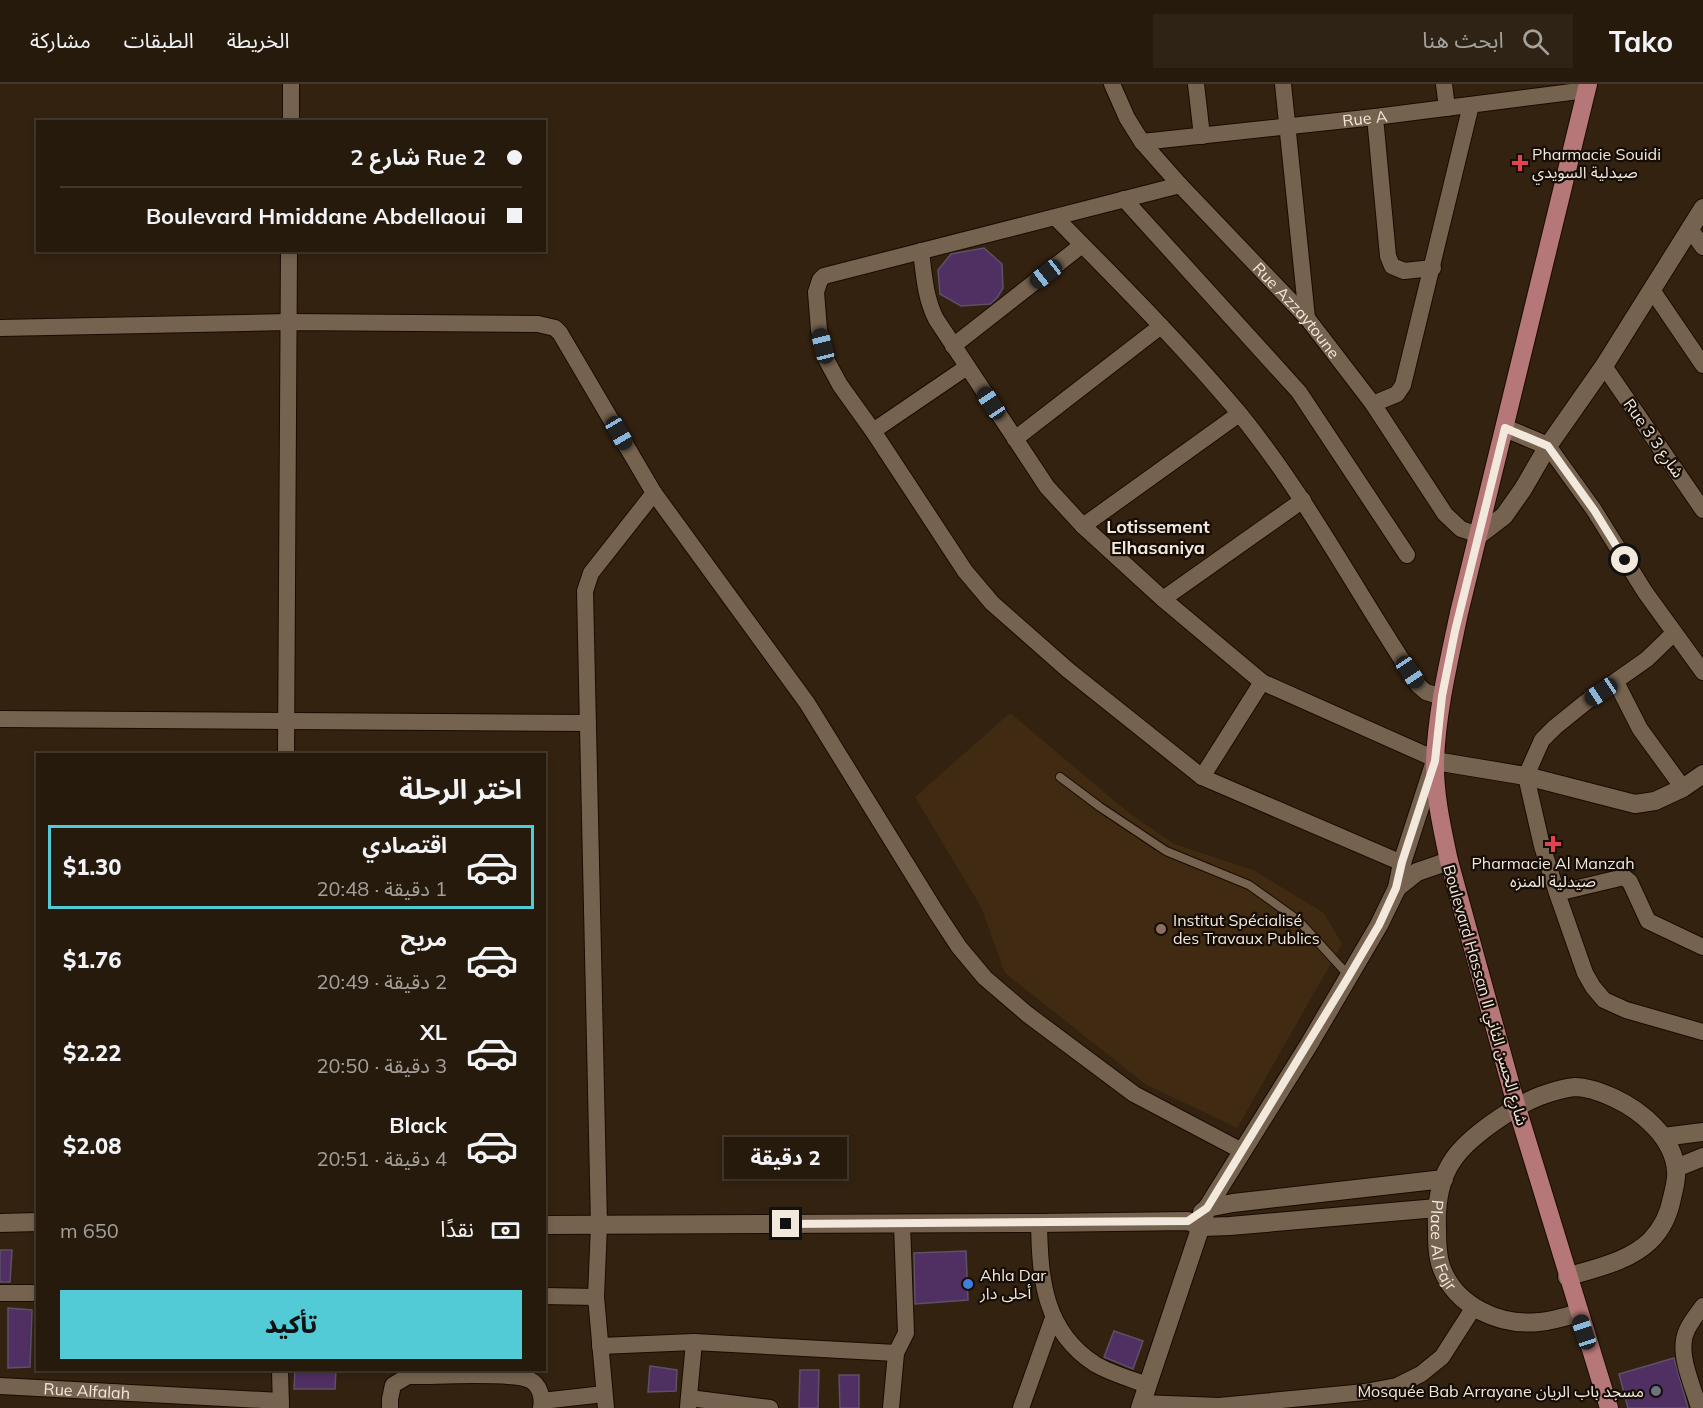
<!DOCTYPE html>
<html lang="ar">
<meta charset="utf-8">
<style>
:root{--surface:#261a0c;--page:#2e2315;--text:#f1f3f6;--muted:#a4a19d;--line:#42382d;--accent:#52cbd7}
body{margin:0;font-family:Mulish,"Noto Sans Arabic",sans-serif;background:var(--page);color:var(--text);direction:rtl;height:100vh;display:flex;flex-direction:column;font-size:22px;white-space:nowrap}
*{box-sizing:border-box;margin:0}
p{font-size:20px;color:var(--muted)}
.icon{flex:none;width:33px;height:33px;fill:none;stroke:currentColor;stroke-width:2;stroke-linecap:round;stroke-linejoin:round}
.map{position:relative;flex:1;overflow:hidden;direction:ltr}
.details{position:absolute;left:36px;top:669px;width:510px;height:618px;display:flex;flex-direction:column;background:var(--surface);border-radius:0px;box-shadow:0 3px 9px #0003,0 0 0 2px var(--line);direction:rtl}
.details>*{flex:none}
.guide{position:absolute;left:36px;top:36px;width:510px;height:132px;border-radius:0px;box-shadow:0 3px 9px #0003,0 0 0 2px var(--line);direction:rtl;display:grid;align-content:center;height:132px;padding:0 24px;background:var(--surface)}
.end{position:absolute;width:27px;height:27px;margin:-14px;border:8px solid #f3e8dc;background:#111;box-shadow:0 0 0 3px #111}
.from{border-radius:50%}
.bubble{position:absolute;height:42px;border-radius:0px;background:var(--surface);box-shadow:0 3px 9px #0003,0 0 0 2px var(--line);font-size:20px;font-weight:800;line-height:42px;text-align:center;direction:rtl}
.car{position:absolute;width:18px;height:36px;margin:-18px -9px;border-radius:8px;box-shadow:0 0 4px 2px #0007;background:linear-gradient(#222 24%,#8ab4d8 0 40%,#222 0 76%,#8ab4d8 0 86%,#222 0)}
.guide b{display:flex;align-items:center;gap:21px;height:57px;font-size:22px}
.guide b+b{border-top:2px solid var(--line)}
.guide i{width:15px;height:15px;background:var(--text)}
ul{padding:0;list-style:none}
li{display:flex;align-items:center;gap:18px;height:84px;margin:0 12px 9px;padding:0 12px;border:3px solid transparent;border-radius:0px}
li div{flex:1}
li b{display:block;font-size:22px}
li em{font-style:normal;font-weight:800}
li.on{border-color:var(--accent)}
li>.icon{width:54px;height:54px;stroke-width:1.5}
h2{padding:0 24px;font-size:27px;line-height:72px}
.pay{display:flex;align-items:center;gap:15px;height:66px;padding:0 24px;font-size:22px}
.pay p{margin-inline-start:auto}
.primary-button{display:flex;gap:12px;margin-top:auto;padding:12px 24px}
.primary-button a{flex:1;height:69px;border-radius:0px;background:var(--accent);color:#111;font-size:24px;font-weight:800;line-height:69px;text-align:center}
header{display:flex;align-items:center;gap:36px;box-sizing:border-box;height:84px;padding:0 30px;background:var(--surface);border-bottom:2px solid var(--line)}
header strong{font-size:28px}
nav{display:flex;gap:33px;margin-inline-start:auto;font-size:21px}
.search{width:420px;height:54px;background:var(--page);display:flex;align-items:center;gap:15px;box-sizing:border-box;padding:0 21px;border-radius:0px;color:var(--muted);font-size:22px}
.map>svg:first-child{display:block}
.built{fill:#402a12}
.building{fill:#502f63;stroke:#5e5066;stroke-width:1.5}
.lines{fill:none;stroke-linecap:round;stroke-linejoin:round}
.service-casing{stroke:#1a0b00;stroke-width:10}
.minor-casing{stroke:#1a0b00;stroke-width:18}
.tertiary-casing{stroke:#1a0b00;stroke-width:20}
.primary-casing{stroke:#1a0b00;stroke-width:20}
.service{stroke:#76634f;stroke-width:8}
.minor{stroke:#76634f;stroke-width:16}
.tertiary{stroke:#76634f;stroke-width:18}
.primary{stroke:#b57777;stroke-width:18}
.route{stroke:#f3e8dc;stroke-width:8}
.health-dot{fill:#e0444e;stroke:#150d06;stroke-width:2}
.education-dot{fill:#8d6e63;stroke:#150d06;stroke-width:2}
.shop-dot{fill:#3f7fe0;stroke:#150d06;stroke-width:2}
.worship-dot{fill:#6b7280;stroke:#150d06;stroke-width:2}
.labels{text-anchor:middle;stroke-width:4.5;stroke-linejoin:round;paint-order:stroke}
.street-label{font-size:16px;fill:#f3e8dc;stroke:#150d06}
.poi-label{font-size:16px;fill:#f3e8dc;stroke:#150d06;text-anchor:start}
.neighbourhood-label{font-size:18px;font-weight:bold;fill:#f3e8dc;stroke:#150d06}
</style>
<header>
<strong>Tako</strong>
<div class="search"><svg class="icon" aria-label="search" viewBox="0 0 24 24"><circle cx="10" cy="10" r="6"/><path d="M15 15l6 6"/></svg>ابحث هنا</div>
<nav><a>الخريطة</a><a>الطبقات</a><a>مشاركة</a></nav>
</header>
<div class="map">
<svg width="1703" height="1324" viewBox="0 0 1703 1324">
<rect width="100%" height="100%" fill="#332210"/>
<path class="built" d="M 1010,629 L 1129,729 L 1174,760 L 1253,786 L 1324,829 L 1342,860 L 1237,1044 L 1145,1000 L 1005,889 L 981,823 L 915,713 Z"/>
<path class="building" d="M 984,164 L 1002,180 L 1003,204 L 997,214 L 990,220 L 961,222 L 940,210 L 938,186 L 951,170 Z
M 0,1166 L 12,1166 L 10,1198 L 0,1198 Z
M 966,1167 L 968,1216 L 915,1220 L 914,1169 Z
M 8,1224 L 32,1226 L 30,1283 L 8,1284 Z
M 1114,1247 L 1143,1257 L 1133,1285 L 1104,1273 Z
M 1674,1274 L 1688,1324 L 1628,1324 L 1619,1290 Z
M 650,1282 L 677,1286 L 676,1307 L 648,1308 Z
M 295,1286 L 336,1286 L 335,1305 L 294,1305 Z
M 800,1286 L 819,1286 L 818,1324 L 799,1324 Z
M 839,1291 L 859,1291 L 859,1324 L 840,1324 Z"/>
<g class="lines">
<defs>
<path id="service" d="M 1060,693 L 1100,723 L 1166,767 L 1249,801 L 1298,836 L 1349,892"/>
<g id="minor">
<path id="s1" d="M 1112,0 L 1127,34 L 1142,58 L 1180,101 L 1307,234 L 1373,320 L 1445,430 L 1461,445 L 1479,451"/>
<path d="M 1196,0 L 1202,52"/>
<path d="M 1283,0 L 1307,234"/>
<path d="M 1444,0 L 1447,24"/>
<path d="M 1375,33 L 1388,172 L 1392,182 L 1404,187 L 1433,184"/>
<path d="M 291,38 L 291,0"/>
<path id="s2" d="M 1142,58 L 1375,33 L 1587,6"/>
<path d="M 1180,101 L 824,192 L 820,196 L 816,208 L 819,246 L 827,277 L 840,301 L 873,347 L 965,487 L 992,519 L 1068,586 L 1202,693 L 1402,779"/>
<path d="M 1124,115 L 1299,308 L 1407,471"/>
<path d="M 1056,134 C 1118,197 1182,261 1239,329 C 1308,414 1358,511 1419,602 L 1426,608 L 1442,613"/>
<path d="M 1690,145 L 1703,163"/>
<path d="M 921,167 C 924,191 925,213 936,235 L 1047,403 L 1083,442 L 1163,515 L 1262,598 L 1435,675"/>
<path d="M 1652,206 L 1703,281"/>
<path d="M 0,244 L 288,238 L 538,240 L 555,244 L 560,249 L 654,409 L 807,619 L 936,828 L 959,863 L 985,894 L 1027,930 L 1134,1010 L 1242,1067"/>
<path d="M 953,262 L 1082,161"/>
<path d="M 1604,282 L 1703,426"/>
<path d="M 1373,320 L 1397,310 L 1403,301 L 1471,21"/>
<path d="M 873,347 L 967,283"/>
<path d="M 1015,355 L 1161,242"/>
<path d="M 1548,362 L 1594,426 L 1645,508 L 1703,588"/>
<path d="M 1083,442 L 1239,330"/>
<path d="M 1163,515 L 1303,416"/>
<path d="M 1674,549 L 1647,575 L 1586,618 L 1555,643 L 1542,656 L 1526,692 L 1542,762 L 1557,809 L 1585,889 L 1593,903 L 1604,916 L 1626,926 L 1703,948"/>
<path d="M 1616,598 L 1640,645 L 1683,704"/>
<path d="M 0,635 L 588,639"/>
<path d="M 286,670 L 289,166"/>
<path d="M 1202,693 L 1262,598"/>
<path d="M 1557,809 L 1624,793 L 1630,798 L 1648,837 L 1703,863"/>
<path d="M 1039,1139 C 1040,1195 1044,1247 1095,1280 C 1110,1289 1131,1295 1147,1301"/>
<path d="M 0,1209 L 38,1209"/>
<path d="M 544,1212 L 596,1213"/>
<path d="M 600,1262 L 694,1258 L 896,1269"/>
<path d="M 280,1286 L 281,1324"/>
<path id="s3" d="M 0,1302 L 281,1317"/>
<path d="M 689,1314 L 770,1324"/>
<path d="M 542,1317 L 604,1310"/>
<path d="M 1141,1319 L 1219,1322 L 1365,1308 L 1397,1302 L 1421,1290 L 1442,1273 L 1474,1223"/>
<path d="M 688,1323 L 694,1258"/>
<path d="M 390,1324 L 390,1315 L 393,1301 L 408,1292 L 418,1292 C 440,1292 514,1288 530,1296 C 540,1301 543,1314 541,1324"/>
<path d="M 606,1324 L 596,1213 L 599,1141 L 585,507 L 591,489 L 654,409"/>
<path d="M 891,1324 L 896,1269 L 906,1249 L 902,1140"/>
<path d="M 1021,1324 L 1053,1234"/>
<path d="M 1699,1324 C 1693,1301 1676,1269 1687,1246 C 1691,1237 1698,1229 1703,1222"/>
</g>
<g id="tertiary">
<path d="M 1505,344 L 1548,362"/>
<path d="M 1479,451 L 1504,432 L 1523,405 L 1548,362 L 1604,282 L 1703,124"/>
<path d="M 1397,804 L 1417,788 L 1449,777"/>
<path d="M 1663,1053 L 1703,1048"/>
<path d="M 1676,1084 L 1703,1073"/>
<path d="M 1202,1128 L 1207,1124 L 1233,1119 L 1444,1095"/>
<path d="M 0,1139 L 38,1138"/>
<path d="M 544,1141 L 1039,1139 L 1188,1137 L 1202,1143 L 1230,1142 L 1437,1124"/>
<path id="s4" d="M 1567,1193 C 1595,1184 1628,1178 1650,1157 C 1662,1145 1669,1130 1672,1114 C 1674,1105 1677,1096 1676,1087 C 1674,1054 1642,1027 1614,1014 C 1603,1009 1588,1003 1575,1003 C 1564,1004 1551,1008 1540,1012 C 1514,1022 1468,1053 1453,1076 C 1439,1096 1436,1121 1437,1145 C 1437,1158 1437,1173 1442,1185 C 1457,1223 1500,1242 1539,1238 C 1552,1237 1565,1233 1578,1229"/>
<path d="M 1140,1324 L 1207,1124 L 1308,962 L 1379,841 L 1397,804 L 1402,779 L 1435,677 L 1526,692 L 1635,720 L 1655,717 L 1683,704 L 1703,690"/>
</g>
<path id="primary" d="M 1588,0 L 1459,529 C 1449,577 1437,626 1435,676 C 1434,709 1442,744 1449,777 L 1517,1024 L 1609,1324"/>
</defs>
<use href="#service" class="service-casing"/>
<use href="#minor" class="minor-casing"/>
<use href="#tertiary" class="tertiary-casing"/>
<use href="#primary" class="primary-casing"/>
<use href="#service" class="service"/>
<use href="#minor" class="minor"/>
<use href="#tertiary" class="tertiary"/>
<use href="#primary" class="primary"/>
</g>
<g class="lines">
<path class="route" d="M 786,1140 L 1188,1137 L 1207,1124 L 1349,892 L 1379,841 L 1396,804 L 1402,778 L 1435,677 L 1442,612 L 1455,547 L 1505,344 L 1548,362 L 1594,426 L 1625,476"/>
</g>
<g class="health-dot">
<path d="M1517 70h6v6h6v6h-6v6h-6v-6h-6v-6h6z"/>
<path d="M1550 751h6v6h6v6h-6v6h-6v-6h-6v-6h6z"/>
</g>
<circle class="education-dot" cx="1161" cy="845" r="6"/>
<circle class="shop-dot" cx="968" cy="1200" r="6"/>
<circle class="worship-dot" cx="1656" cy="1307" r="6"/>
<g class="labels">
<g class="street-label">
<text dy="6" stroke="none"><textPath href="#s2" startOffset="224">Rue A</textPath></text>
<text dy="6" stroke="none"><textPath href="#s1" startOffset="294">Rue Azzaytoune</textPath></text>
<text transform="translate(1654 354) rotate(55)" y="6">Rue 3 شارع 3</text>
<text transform="translate(1486 911) rotate(74)" y="6">Boulevard Hassan II شارع الحسن الثاني</text>
<text dy="6" stroke="none"><textPath href="#s4" startOffset="543">Place Al Fajr</textPath></text>
<text dy="6" stroke="none"><textPath href="#s3" startOffset="87">Rue Alfalah</textPath></text>
</g>
<g class="poi-label">
<text x="1532" y="76">Pharmacie Souidi<tspan x="1532" dy="18">صيدلية السويدي</tspan></text>
<text x="1553" y="785" text-anchor="middle">Pharmacie Al Manzah<tspan x="1553" dy="18">صيدلية المنزه</tspan></text>
<text x="1173" y="842">Institut Spécialisé<tspan x="1173" dy="18">des Travaux Publics</tspan></text>
<text x="980" y="1197">Ahla Dar<tspan x="980" dy="18">أحلى دار</tspan></text>
<text x="1644" y="1313" text-anchor="end">Mosquée Bab Arrayane مسجد باب الريان</text>
</g>
<g class="neighbourhood-label">
<text x="1158" y="449">Lotissement<tspan x="1158" dy="21">Elhasaniya</tspan></text>
</g>
</g>
</svg>
<i class="end from" style="left:1625px;top:476px"></i>
<i class="end" style="left:786px;top:1140px"></i>
<div class="bubble" style="left:724px;top:1053px;width:123px">2 دقيقة</div>
<i class="car" style="left:1046px;top:190px;rotate:232deg"></i>
<i class="car" style="left:823px;top:262px;rotate:346deg"></i>
<i class="car" style="left:991px;top:319px;rotate:326deg"></i>
<i class="car" style="left:619px;top:349px;rotate:150deg"></i>
<i class="car" style="left:1410px;top:588px;rotate:146deg"></i>
<i class="car" style="left:1601px;top:608px;rotate:236deg"></i>
<i class="car" style="left:1584px;top:1248px;rotate:342deg"></i>
<div class="guide">
<b><i class="from"></i>Rue 2 شارع 2</b>
<b><i></i>Boulevard Hmiddane Abdellaoui</b>
</div>
<section class="details">
<h2>اختر الرحلة</h2>
<ul>
<li class="on"><svg class="icon" aria-label="car" viewBox="0 0 24 24"><path d="M5 17H2v-5l4-1 3-4h7l3 4 3 1v5h-3M9 17h6M6 11h13"/><circle cx="7" cy="17" r="2"/><circle cx="17" cy="17" r="2"/></svg><div><b>اقتصادي</b><p>1 دقيقة · 20:48</p></div><em>$1.30</em></li>
<li><svg class="icon" aria-label="car" viewBox="0 0 24 24"><path d="M5 17H2v-5l4-1 3-4h7l3 4 3 1v5h-3M9 17h6M6 11h13"/><circle cx="7" cy="17" r="2"/><circle cx="17" cy="17" r="2"/></svg><div><b>مريح</b><p>2 دقيقة · 20:49</p></div><em>$1.76</em></li>
<li><svg class="icon" aria-label="car" viewBox="0 0 24 24"><path d="M5 17H2v-5l4-1 3-4h7l3 4 3 1v5h-3M9 17h6M6 11h13"/><circle cx="7" cy="17" r="2"/><circle cx="17" cy="17" r="2"/></svg><div><b>XL</b><p>3 دقيقة · 20:50</p></div><em>$2.22</em></li>
<li><svg class="icon" aria-label="car" viewBox="0 0 24 24"><path d="M5 17H2v-5l4-1 3-4h7l3 4 3 1v5h-3M9 17h6M6 11h13"/><circle cx="7" cy="17" r="2"/><circle cx="17" cy="17" r="2"/></svg><div><b>Black</b><p>4 دقيقة · 20:51</p></div><em>$2.08</em></li>
</ul>
<div class="pay"><svg class="icon" aria-label="cash" viewBox="0 0 24 24"><path d="M3 7h18v10H3z"/><circle cx="12" cy="12" r="2"/></svg>نقدًا<p>650 m</p></div>
<div class="primary-button"><a>تأكيد</a></div>
</section>
</div>
